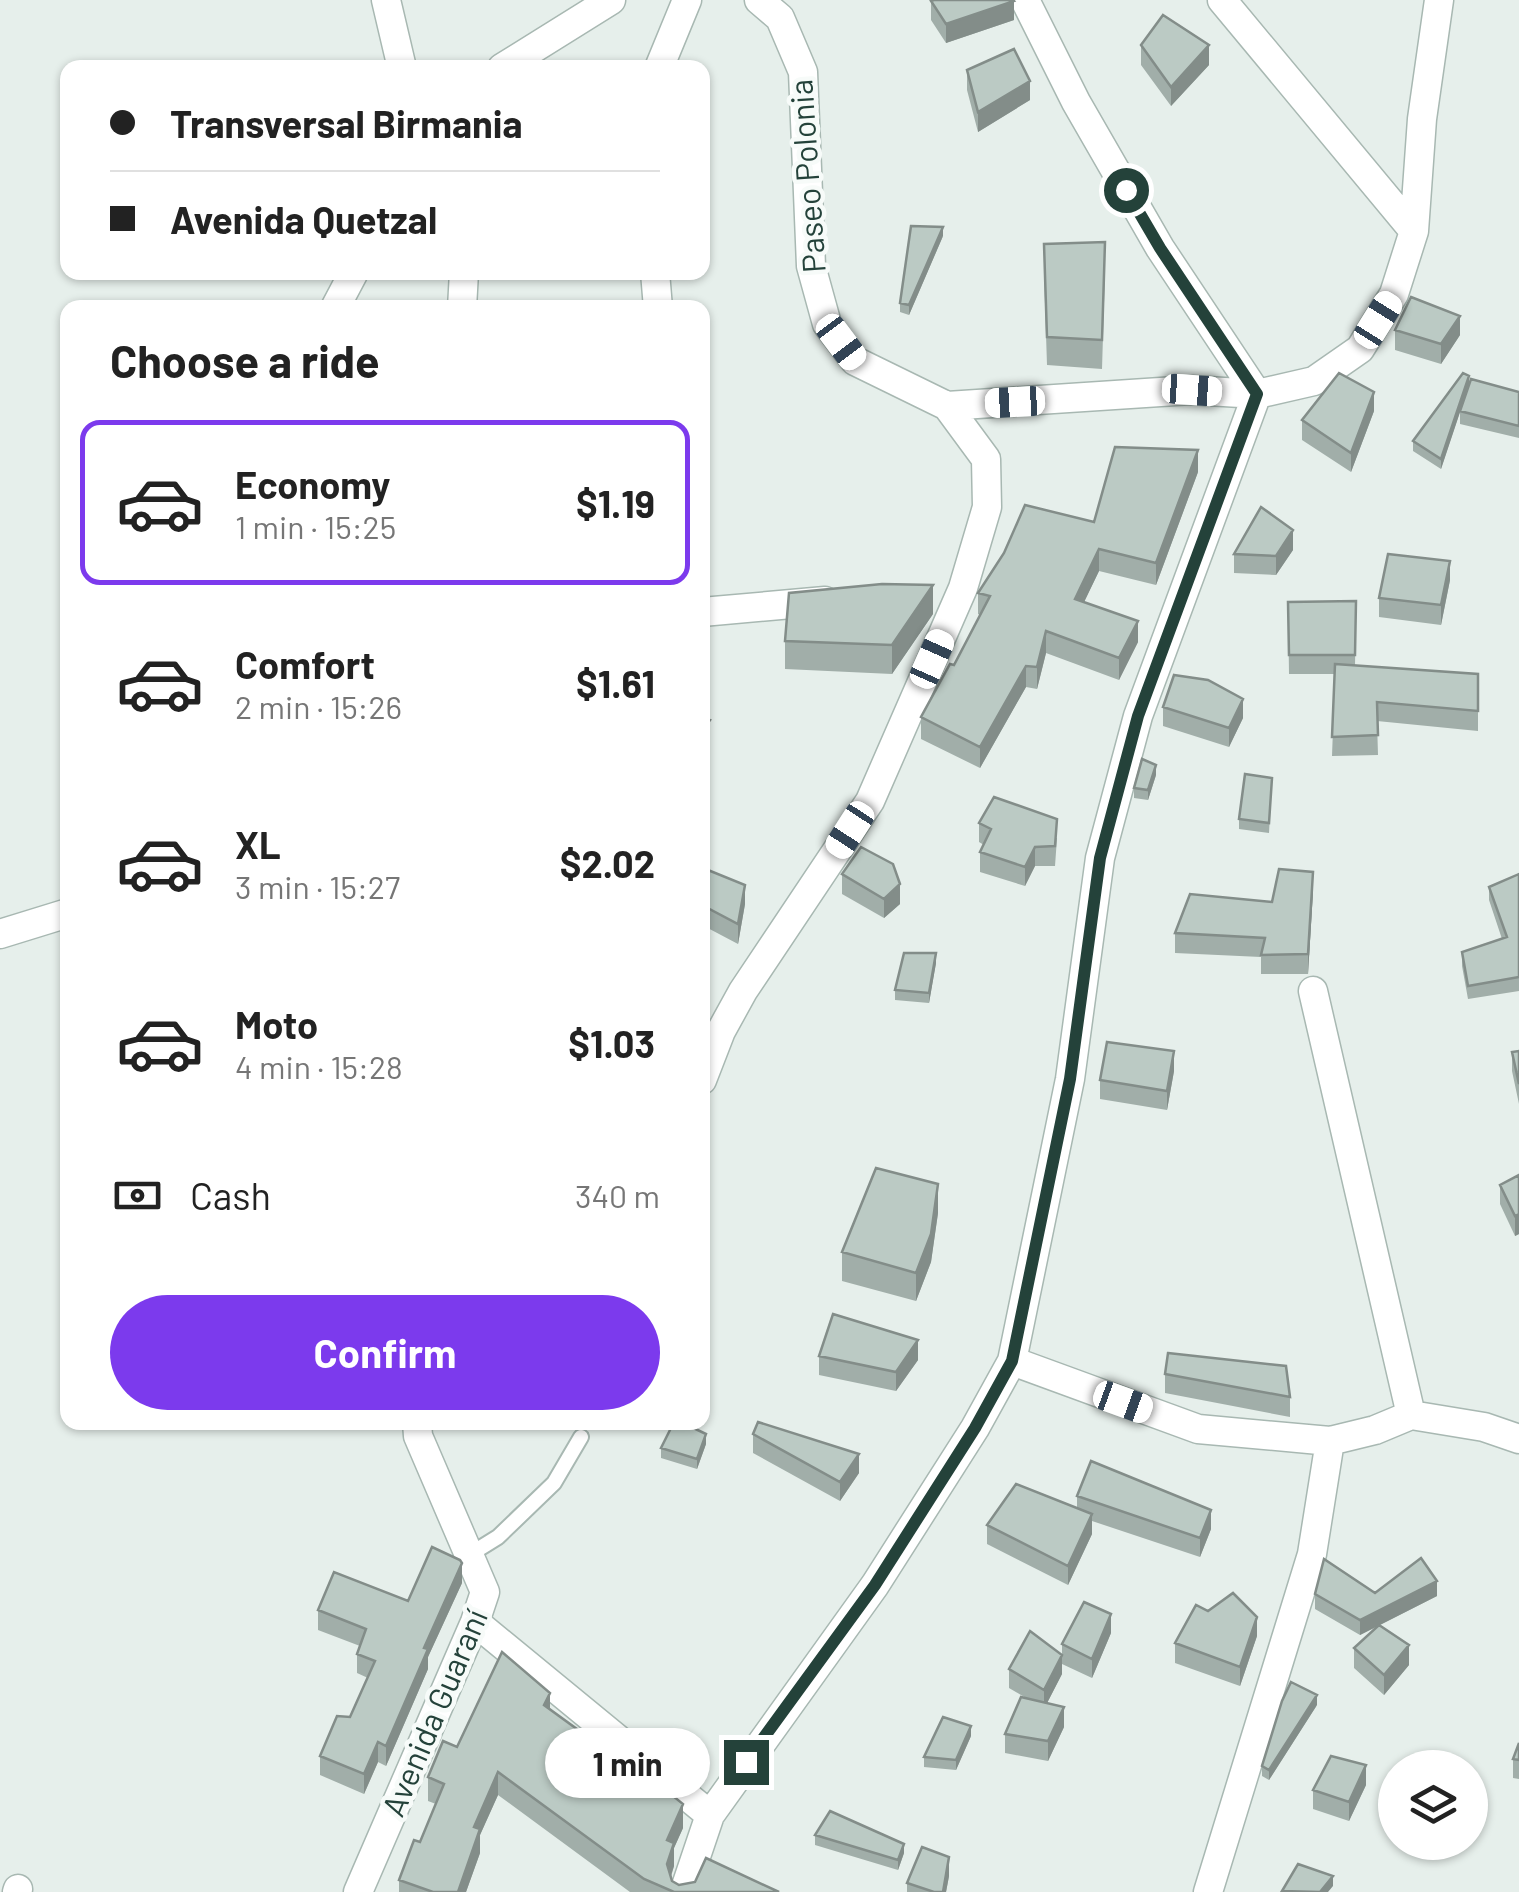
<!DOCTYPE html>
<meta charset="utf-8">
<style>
:root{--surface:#fff;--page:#f2f2f2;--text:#222;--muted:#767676;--line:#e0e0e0;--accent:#7c3aed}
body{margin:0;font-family:Barlow,sans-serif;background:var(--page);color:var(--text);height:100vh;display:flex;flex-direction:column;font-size:38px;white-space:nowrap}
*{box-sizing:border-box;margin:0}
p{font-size:32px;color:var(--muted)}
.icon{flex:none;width:55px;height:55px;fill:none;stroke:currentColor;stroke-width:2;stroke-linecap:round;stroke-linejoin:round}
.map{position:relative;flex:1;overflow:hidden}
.drawer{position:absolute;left:60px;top:300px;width:650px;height:1130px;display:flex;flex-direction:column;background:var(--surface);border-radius:20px;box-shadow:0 2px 8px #0004}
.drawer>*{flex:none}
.hud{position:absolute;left:60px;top:60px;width:650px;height:220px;border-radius:20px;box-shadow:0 2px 8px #0004;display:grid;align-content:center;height:220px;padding:0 50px;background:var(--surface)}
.controls{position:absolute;left:1378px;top:1750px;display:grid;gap:20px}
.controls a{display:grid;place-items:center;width:110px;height:110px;border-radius:50%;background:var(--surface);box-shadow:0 2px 8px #0004;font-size:50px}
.end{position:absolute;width:45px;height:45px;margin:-22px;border:12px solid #24423a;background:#fff;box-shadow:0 0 0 5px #fff}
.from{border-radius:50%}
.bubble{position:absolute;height:70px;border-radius:35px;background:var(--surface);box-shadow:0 2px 8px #0004;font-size:32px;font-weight:700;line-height:70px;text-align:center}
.car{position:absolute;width:30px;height:60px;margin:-30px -15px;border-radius:12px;box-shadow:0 0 8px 2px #0007;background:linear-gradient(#fff 24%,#345 0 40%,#fff 0 76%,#345 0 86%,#fff 0)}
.hud b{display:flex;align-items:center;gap:35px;height:95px;font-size:38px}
.hud b+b{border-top:2px solid var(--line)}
.hud i{width:25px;height:25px;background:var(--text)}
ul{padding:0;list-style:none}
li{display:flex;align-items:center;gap:30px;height:165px;margin:0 20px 15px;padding:0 30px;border:5px solid transparent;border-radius:20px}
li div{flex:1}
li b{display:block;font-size:38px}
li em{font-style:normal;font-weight:700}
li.current{border-color:var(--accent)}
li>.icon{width:90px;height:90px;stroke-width:1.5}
h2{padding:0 50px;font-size:45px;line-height:120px}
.pay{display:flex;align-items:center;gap:25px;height:110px;padding:0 50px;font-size:38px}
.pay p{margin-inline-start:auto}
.button{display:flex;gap:20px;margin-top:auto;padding:20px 50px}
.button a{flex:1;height:115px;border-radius:60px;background:var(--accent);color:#fff;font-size:40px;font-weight:700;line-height:115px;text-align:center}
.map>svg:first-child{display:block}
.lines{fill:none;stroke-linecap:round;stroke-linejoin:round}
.lane-casing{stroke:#a8b8b2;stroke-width:18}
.street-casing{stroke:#a8b8b2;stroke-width:31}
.lane{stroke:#fff;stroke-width:14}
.street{stroke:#fff;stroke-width:28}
.wall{fill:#a1aea9}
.shaded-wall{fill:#838d89}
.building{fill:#bbcac4;stroke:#838d89;stroke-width:2.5}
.route{stroke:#24423a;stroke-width:12}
.labels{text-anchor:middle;stroke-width:9;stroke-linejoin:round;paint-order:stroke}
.street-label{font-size:32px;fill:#24423a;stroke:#f7fbf9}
</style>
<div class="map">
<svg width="1519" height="1892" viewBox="0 0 1519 1892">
<rect width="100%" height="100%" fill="#e6efeb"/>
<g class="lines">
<defs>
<path id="lane" d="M 469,1555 L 498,1537 L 554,1483 L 581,1437"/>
<path id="street" d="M 386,0 L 402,68
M 759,0 L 780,18 L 803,72 L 811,266 L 827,324 L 855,361 L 947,406 L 1191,390 L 1257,394 L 1314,381 L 1360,349 L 1394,294 L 1414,231 L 1422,119 L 1439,0
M 1025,0 L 1076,102 L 1160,248 L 1257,394
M 1222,0 L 1414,231
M 502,68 L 611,0
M 659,68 L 687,0
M 655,272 L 658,308
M 335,308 L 354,272
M 462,308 L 464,272
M 702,612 L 825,601
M 0,934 L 68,913
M 1313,991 L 1411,1415
M 702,1080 L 721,1031 L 743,991 L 870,801 L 963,588 L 987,507 L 986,459 L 947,406
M 1012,1361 L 1198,1429 L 1330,1441 L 1375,1430 L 1411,1415 L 1484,1427 L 1519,1439
M 475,1622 L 710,1815
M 17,1892 L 18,1889
M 358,1892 L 475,1622 L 485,1592 L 418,1436 L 417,1422
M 684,1892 L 710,1815 L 875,1585 L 975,1428 L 1012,1361 L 1070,1079 L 1100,858 L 1138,716 L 1257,394
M 1208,1892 L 1312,1554 L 1330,1441"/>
</defs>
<use href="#lane" class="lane-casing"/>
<use href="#street" class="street-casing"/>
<use href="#lane" class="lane"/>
<use href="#street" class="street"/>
</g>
<path class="wall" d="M 931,1 L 1014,20 L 946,43 L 931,20 Z
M 1141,45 L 1209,65 L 1171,106 L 1141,65 Z
M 967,70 L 1030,100 L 978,132 L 967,90 Z
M 943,236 L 909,315 L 900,312 L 900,303 Z
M 1105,270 L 1102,369 L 1047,365 L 1044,273 Z
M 1395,330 L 1460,335 L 1441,364 L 1395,350 Z
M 1469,385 L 1519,392 L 1519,438 L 1460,424 L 1460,412 L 1441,469 L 1413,451 L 1413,441 Z
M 1374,411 L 1351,472 L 1302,440 L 1302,420 Z
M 1198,472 L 1156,585 L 1099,571 L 1084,602 L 1138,642 L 1119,680 L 1046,653 L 1037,689 L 1026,687 L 980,768 L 921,739 L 921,717 L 954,665 L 980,615 L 978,614 L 978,593 L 1004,553 L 1094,522 Z
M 1293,550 L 1276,575 L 1234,573 L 1234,554 Z
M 1450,580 L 1441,625 L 1379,617 L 1379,598 Z
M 1356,601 L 1355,666 L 1478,674 L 1478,731 L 1377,721 L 1378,755 L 1332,756 L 1335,674 L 1289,674 L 1288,602 Z
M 933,614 L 892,674 L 785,669 L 785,641 Z
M 1163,707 L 1243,718 L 1229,747 L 1163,726 Z
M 1156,775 L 1148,800 L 1134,798 L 1134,788 Z
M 1272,778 L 1269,833 L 1239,829 L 1239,819 Z
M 979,823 L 1057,838 L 1055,866 L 1035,866 L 1025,886 L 980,872 L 980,852 L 984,845 L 979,842 Z
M 703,868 L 745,904 L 738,944 L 702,925 Z
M 842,874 L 900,904 L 884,918 L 842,894 Z
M 1519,874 L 1519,991 L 1468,999 L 1462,966 L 1462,952 L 1502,939 L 1489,900 L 1489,887 Z
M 1313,891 L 1308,974 L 1261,974 L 1261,957 L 1175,953 L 1175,933 Z
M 936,963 L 929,1003 L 895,1000 L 895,990 Z
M 1519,1051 L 1519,1104 L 1512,1071 L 1512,1052 Z
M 1174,1071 L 1167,1110 L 1100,1099 L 1100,1080 Z
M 1519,1175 L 1519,1234 L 1515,1236 L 1500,1204 L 1500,1185 Z
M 938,1213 L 931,1262 L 916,1301 L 842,1281 L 842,1252 Z
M 819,1356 L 918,1360 L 896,1391 L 819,1375 Z
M 1165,1374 L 1290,1397 L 1290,1417 L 1165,1393 Z
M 753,1434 L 859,1473 L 840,1501 L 753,1453 Z
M 706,1444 L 697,1469 L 661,1458 L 661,1448 Z
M 1077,1496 L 1211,1529 L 1200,1557 L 1092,1521 L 1092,1534 L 1068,1585 L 987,1544 L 987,1525 L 1077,1509 Z
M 462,1583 L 428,1657 L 428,1669 L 386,1766 L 378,1762 L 364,1794 L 320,1775 L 320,1756 L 350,1717 L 368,1678 L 357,1673 L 357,1654 L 360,1646 L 318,1630 L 318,1610 L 408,1601 Z
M 1375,1593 L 1437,1596 L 1380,1625 L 1409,1665 L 1384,1695 L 1354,1668 L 1354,1648 L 1376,1627 L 1360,1635 L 1315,1609 L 1315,1594 Z
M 1111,1633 L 1092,1678 L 1062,1664 L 1062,1674 L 1047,1703 L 1064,1727 L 1048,1761 L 1005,1753 L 1005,1734 L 1026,1698 L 1009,1688 L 1009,1669 L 1062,1655 L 1062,1644 Z
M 1257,1636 L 1240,1686 L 1175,1663 L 1175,1643 Z
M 1317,1705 L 1269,1780 L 1262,1776 L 1262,1766 Z
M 550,1710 L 683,1828 L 674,1848 L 674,1866 L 671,1877 L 672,1881 L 679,1885 L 779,1892 L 630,1892 L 498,1795 L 480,1835 L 480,1853 L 466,1892 L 399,1892 L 399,1880 L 420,1842 L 436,1804 L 428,1801 L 428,1777 L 457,1747 Z
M 971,1736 L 956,1770 L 924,1767 L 924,1757 Z
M 1519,1743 L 1519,1779 L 1513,1778 L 1513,1759 Z
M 1366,1785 L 1349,1821 L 1313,1809 L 1313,1790 Z
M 815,1835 L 904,1853 L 898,1870 L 815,1845 Z
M 949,1876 L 946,1892 L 907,1892 L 907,1883 Z"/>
<path class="shaded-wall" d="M 1014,1 L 1014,20 L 946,43 L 946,24 Z
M 1209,45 L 1209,65 L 1171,106 L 1171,87 Z
M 1030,81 L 1030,100 L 978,132 L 978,112 Z
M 943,227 L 943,236 L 909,315 L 909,305 Z
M 1460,316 L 1460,335 L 1441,364 L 1441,344 Z
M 1469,376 L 1469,385 L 1441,469 L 1441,459 Z
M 1374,392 L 1374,411 L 1351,472 L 1351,453 Z
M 1198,450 L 1198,472 L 1156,585 L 1156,563 Z
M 1293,530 L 1293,550 L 1276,575 L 1276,556 Z
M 1099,549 L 1099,571 L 1075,621 L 1075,599 Z
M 1450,561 L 1450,580 L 1441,625 L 1441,605 Z
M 933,585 L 933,614 L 892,674 L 892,645 Z
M 1138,621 L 1138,642 L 1119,680 L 1119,658 Z
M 1046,631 L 1046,653 L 1037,689 L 1037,667 Z
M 1026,666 L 1026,687 L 980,768 L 980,747 Z
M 1243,699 L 1243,718 L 1229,747 L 1229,728 Z
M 710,720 L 710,740 L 702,750 L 702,731 Z
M 1156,765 L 1156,775 L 1148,800 L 1148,790 Z
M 1035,847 L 1035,866 L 1025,886 L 1025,867 Z
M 1313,872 L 1313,891 L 1308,974 L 1308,954 Z
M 900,884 L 900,904 L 884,918 L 884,899 Z
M 745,885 L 745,904 L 738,944 L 738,924 Z
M 936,953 L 936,963 L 929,1003 L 929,993 Z
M 1174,1051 L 1174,1071 L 1167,1110 L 1167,1091 Z
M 938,1184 L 938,1213 L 931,1262 L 916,1301 L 916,1273 Z
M 1519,1214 L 1519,1234 L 1515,1236 L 1515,1216 Z
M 918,1340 L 918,1360 L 896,1391 L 896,1372 Z
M 706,1434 L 706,1444 L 697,1469 L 697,1459 Z
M 859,1454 L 859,1473 L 840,1501 L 840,1482 Z
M 1211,1510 L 1211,1529 L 1200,1557 L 1200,1538 Z
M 1092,1514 L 1092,1534 L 1068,1585 L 1068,1566 Z
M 462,1563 L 462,1583 L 428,1657 L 428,1669 L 386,1766 L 386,1746 L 424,1648 Z
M 1437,1581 L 1437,1596 L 1360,1635 L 1360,1620 Z
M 1111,1614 L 1111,1633 L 1092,1678 L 1092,1659 Z
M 1257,1617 L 1257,1636 L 1240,1686 L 1240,1667 Z
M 1409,1645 L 1409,1665 L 1384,1695 L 1384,1675 Z
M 1062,1655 L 1062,1674 L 1044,1709 L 1044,1690 Z
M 550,1693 L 550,1716 L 544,1705 Z
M 1317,1695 L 1317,1705 L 1269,1780 L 1269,1770 Z
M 1064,1707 L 1064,1727 L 1048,1761 L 1048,1741 Z
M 971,1726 L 971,1736 L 956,1770 L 956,1760 Z
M 378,1742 L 378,1762 L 364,1794 L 364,1774 Z
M 1366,1765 L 1366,1785 L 1349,1821 L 1349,1802 Z
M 498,1772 L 498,1795 L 480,1835 L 480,1853 L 466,1892 L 458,1892 L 474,1827 Z
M 683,1804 L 683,1828 L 674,1848 L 674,1866 L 667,1887 L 667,1840 Z
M 904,1844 L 904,1853 L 898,1870 L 898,1860 Z
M 949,1857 L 949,1876 L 946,1892 L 943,1892 Z
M 1333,1876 L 1333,1886 L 1328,1892 L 1320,1892 Z"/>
<path class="building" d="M 934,0 L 1013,0 L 1014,1 L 946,24 L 931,1 Z
M 1163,15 L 1209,45 L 1171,87 L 1141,45 Z
M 1014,49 L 1030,81 L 978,112 L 967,70 Z
M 911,226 L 943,227 L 909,305 L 900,303 Z
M 1105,242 L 1102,340 L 1047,337 L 1044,244 Z
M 1411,297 L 1460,316 L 1441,344 L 1395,330 Z
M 1339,373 L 1374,392 L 1351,453 L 1302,420 Z
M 1463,373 L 1469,376 L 1441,459 L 1413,441 Z
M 1471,379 L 1519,392 L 1519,426 L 1460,411 Z
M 1115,447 L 1198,450 L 1156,563 L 1099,549 L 1075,599 L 1138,621 L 1119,658 L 1046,631 L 1037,667 L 1026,666 L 980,747 L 921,717 L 950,664 L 954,665 L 990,596 L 978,593 L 1004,553 L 1025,505 L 1094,522 Z
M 1261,507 L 1293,530 L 1276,556 L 1234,554 Z
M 1388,554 L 1450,561 L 1441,605 L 1379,598 Z
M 882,584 L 933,585 L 892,645 L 785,641 L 789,593 Z
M 1356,601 L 1355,655 L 1289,655 L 1288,602 Z
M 1335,664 L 1478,674 L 1478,711 L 1377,702 L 1378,735 L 1332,737 Z
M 1174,675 L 1208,680 L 1243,699 L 1229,728 L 1163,707 Z
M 702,717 L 710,720 L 702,731 Z
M 1142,759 L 1156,765 L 1148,790 L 1134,788 Z
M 1245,774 L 1272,778 L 1269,823 L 1239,819 Z
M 994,797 L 1057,819 L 1055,846 L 1035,847 L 1025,867 L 980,852 L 991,829 L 979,823 Z
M 861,847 L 893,864 L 900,884 L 884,899 L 842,874 Z
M 703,868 L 745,885 L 738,924 L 702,905 Z
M 1279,869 L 1313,872 L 1308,954 L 1261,955 L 1265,938 L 1175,933 L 1190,894 L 1272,902 Z
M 1519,874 L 1519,977 L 1468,986 L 1462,952 L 1507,937 L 1489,887 Z
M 904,953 L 936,953 L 929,993 L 895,990 Z
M 1107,1042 L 1174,1051 L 1167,1091 L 1100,1080 Z
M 1519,1051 L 1519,1084 L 1512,1052 Z
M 876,1168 L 938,1184 L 931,1234 L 916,1273 L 842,1252 Z
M 1519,1175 L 1519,1214 L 1515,1216 L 1500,1185 Z
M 833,1314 L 918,1340 L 896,1372 L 819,1356 Z
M 1168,1353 L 1286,1366 L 1290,1397 L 1165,1374 Z
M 674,1422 L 681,1422 L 706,1434 L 697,1459 L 661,1448 Z
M 758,1422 L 859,1454 L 840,1482 L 753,1434 Z
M 1091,1461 L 1211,1510 L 1200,1538 L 1077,1496 Z
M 1016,1484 L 1092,1514 L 1068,1566 L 987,1525 Z
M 432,1547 L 460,1560 L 462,1563 L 424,1648 L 428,1649 L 386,1746 L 378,1742 L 364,1774 L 320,1756 L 337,1716 L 350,1717 L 375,1661 L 357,1654 L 366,1629 L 318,1610 L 334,1572 L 408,1601 Z
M 1421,1558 L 1437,1581 L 1360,1620 L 1315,1594 L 1324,1559 L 1375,1593 Z
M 1233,1593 L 1257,1617 L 1240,1667 L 1175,1643 L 1196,1605 L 1208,1611 Z
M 1084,1602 L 1111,1614 L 1092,1659 L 1062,1644 Z
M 1379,1625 L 1409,1645 L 1384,1675 L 1354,1648 Z
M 1030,1631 L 1062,1655 L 1044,1690 L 1009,1669 Z
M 502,1652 L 550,1693 L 544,1705 L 621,1761 L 625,1757 L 683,1804 L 667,1840 L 674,1843 L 667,1864 L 672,1881 L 679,1885 L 695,1882 L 706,1858 L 779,1892 L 674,1892 L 644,1879 L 498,1772 L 474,1827 L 480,1829 L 458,1892 L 433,1892 L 399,1880 L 414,1840 L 420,1842 L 444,1784 L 428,1777 L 443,1741 L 457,1747 Z
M 1291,1682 L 1317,1695 L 1269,1770 L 1262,1766 L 1282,1701 Z
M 1021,1697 L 1064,1707 L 1048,1741 L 1005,1734 Z
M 943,1717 L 971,1726 L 956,1760 L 924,1757 Z
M 1519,1743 L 1519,1760 L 1513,1759 Z
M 1331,1756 L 1366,1765 L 1349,1802 L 1313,1790 Z
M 830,1811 L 904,1844 L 898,1860 L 815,1835 Z
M 922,1847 L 949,1857 L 943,1892 L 934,1892 L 907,1883 Z
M 1298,1864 L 1333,1876 L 1320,1892 L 1282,1891 Z"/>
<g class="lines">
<path class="route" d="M 746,1762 L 875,1585 L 975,1428 L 1012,1361 L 1070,1079 L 1100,858 L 1138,716 L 1257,394 L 1160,248 L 1126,190"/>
</g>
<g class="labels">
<g class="street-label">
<text transform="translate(808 176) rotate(-94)" y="11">Paseo Polonia</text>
<text transform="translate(435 1713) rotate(-67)" y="11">Avenida Guaraní</text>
</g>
</g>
</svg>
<div class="controls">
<a><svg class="icon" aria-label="layers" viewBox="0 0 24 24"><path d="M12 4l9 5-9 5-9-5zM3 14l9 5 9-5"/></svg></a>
</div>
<i class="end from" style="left:1126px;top:190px"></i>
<i class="end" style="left:746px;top:1762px"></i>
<div class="bubble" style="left:545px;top:1728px;width:165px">1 min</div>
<i class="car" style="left:1378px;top:320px;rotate:32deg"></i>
<i class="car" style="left:841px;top:342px;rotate:143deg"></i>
<i class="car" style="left:1192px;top:390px;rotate:94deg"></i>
<i class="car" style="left:1015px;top:402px;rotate:267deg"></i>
<i class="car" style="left:932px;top:659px;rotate:24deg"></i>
<i class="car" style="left:850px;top:830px;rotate:213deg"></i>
<i class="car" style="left:1123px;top:1402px;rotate:110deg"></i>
<div class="hud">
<b><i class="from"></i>Transversal Birmania</b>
<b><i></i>Avenida Quetzal</b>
</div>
<section class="drawer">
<h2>Choose a ride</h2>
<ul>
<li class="current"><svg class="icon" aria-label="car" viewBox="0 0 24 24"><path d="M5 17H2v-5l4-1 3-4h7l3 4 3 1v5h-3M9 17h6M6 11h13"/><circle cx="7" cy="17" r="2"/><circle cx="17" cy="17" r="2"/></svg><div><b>Economy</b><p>1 min · 15:25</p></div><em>$1.19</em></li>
<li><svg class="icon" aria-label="car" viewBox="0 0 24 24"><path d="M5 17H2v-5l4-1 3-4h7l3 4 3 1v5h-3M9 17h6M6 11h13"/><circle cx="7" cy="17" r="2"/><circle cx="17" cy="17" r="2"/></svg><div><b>Comfort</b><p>2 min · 15:26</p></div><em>$1.61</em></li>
<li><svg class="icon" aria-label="car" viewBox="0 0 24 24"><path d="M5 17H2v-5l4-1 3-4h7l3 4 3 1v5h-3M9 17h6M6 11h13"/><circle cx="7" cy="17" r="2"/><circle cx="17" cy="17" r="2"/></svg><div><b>XL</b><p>3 min · 15:27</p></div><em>$2.02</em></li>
<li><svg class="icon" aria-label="car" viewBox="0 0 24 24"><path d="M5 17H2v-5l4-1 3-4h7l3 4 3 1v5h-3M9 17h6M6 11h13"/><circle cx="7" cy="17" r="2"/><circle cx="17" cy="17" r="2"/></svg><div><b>Moto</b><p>4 min · 15:28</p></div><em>$1.03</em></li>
</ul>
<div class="pay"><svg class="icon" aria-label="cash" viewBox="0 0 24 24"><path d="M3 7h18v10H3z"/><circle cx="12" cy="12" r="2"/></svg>Cash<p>340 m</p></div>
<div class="button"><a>Confirm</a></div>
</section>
</div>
